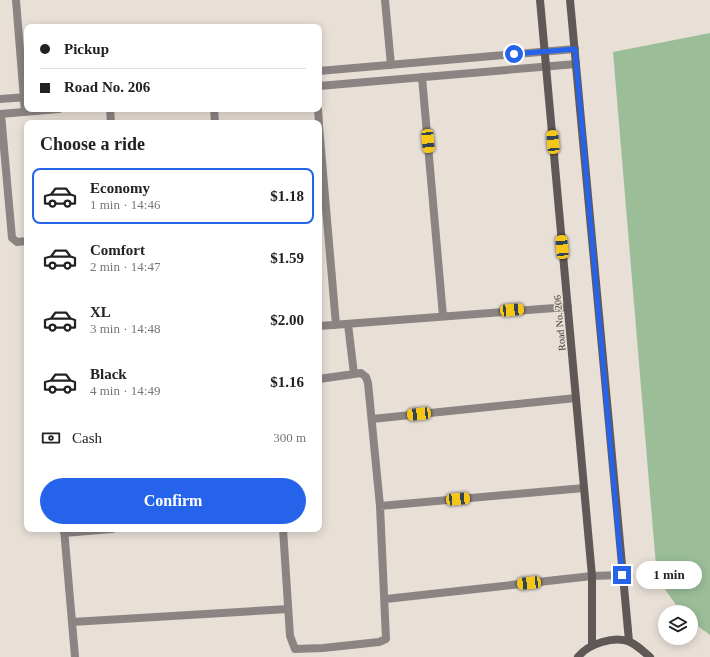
<!DOCTYPE html>
<meta charset="utf-8">
<style>
:root{--surface:#fff;--page:#f6f6f6;--text:#222;--muted:#767676;--line:#e0e0e0;--accent:#2563eb}
body{margin:0;font-family:Georgia,serif;background:var(--page);color:var(--text);height:100vh;display:flex;flex-direction:column;font-size:15px;white-space:nowrap}
*{box-sizing:border-box;margin:0}
p{font-size:13px;color:var(--muted)}
.icon{flex:none;width:22px;height:22px;fill:none;stroke:currentColor;stroke-width:2;stroke-linecap:round;stroke-linejoin:round}
.map{position:relative;flex:1;overflow:hidden}
.panel{position:absolute;left:24px;top:120px;width:298px;height:412px;display:flex;flex-direction:column;background:var(--surface);border-radius:8px;box-shadow:0 2px 10px #0003}
.panel>*{flex:none}
.hud{position:absolute;left:24px;top:24px;width:298px;height:88px;border-radius:8px;box-shadow:0 2px 10px #0003;display:grid;align-content:center;height:88px;padding:0 16px;background:var(--surface)}
.tools{position:absolute;left:658px;top:605px;display:grid;gap:8px}
.tools a{display:grid;place-items:center;width:40px;height:40px;border-radius:50%;background:var(--surface);box-shadow:0 2px 10px #0003;font-size:20px}
.end{position:absolute;width:18px;height:18px;margin:-9px;border:5px solid #2563eb;background:#fff;box-shadow:0 0 0 2px #fff}
.from{border-radius:50%}
.bubble{position:absolute;height:28px;border-radius:14px;background:var(--surface);box-shadow:0 2px 10px #0003;font-size:13px;font-weight:700;line-height:28px;text-align:center}
.car{position:absolute;width:12px;height:24px;margin:-12px -6px;border-radius:5px;box-shadow:0 0 3px 1px #0007;background:linear-gradient(#f5c518 24%,#345 0 40%,#f5c518 0 76%,#345 0 86%,#f5c518 0)}
.hud b{display:flex;align-items:center;gap:14px;height:38px;font-size:15px}
.hud b+b{border-top:1px solid var(--line)}
.hud i{width:10px;height:10px;background:var(--text)}
ul{padding:0;list-style:none}
li{display:flex;align-items:center;gap:12px;height:56px;margin:0 8px 6px;padding:0 8px;border:2px solid transparent;border-radius:8px}
li div{flex:1}
li b{display:block;font-size:15px}
li em{font-style:normal;font-weight:700}
li.current{border-color:var(--accent)}
li>.icon{width:36px;height:36px;stroke-width:1.5}
h2{padding:0 16px;font-size:18px;line-height:48px}
.pay{display:flex;align-items:center;gap:10px;height:44px;padding:0 16px;font-size:15px}
.pay p{margin-inline-start:auto}
.button{display:flex;gap:8px;margin-top:auto;padding:8px 16px}
.button a{flex:1;height:46px;border-radius:24px;background:var(--accent);color:#fff;font-size:16px;font-weight:700;line-height:46px;text-align:center}
.map>svg:first-child{display:block}
.forest{fill:#9bbe99}
.lines{fill:none;stroke-linecap:round;stroke-linejoin:round}
.street{stroke:#8a8483;stroke-width:8}
.secondary{stroke:#605857;stroke-width:8}
.route{stroke:#2563eb;stroke-width:5}
.labels{text-anchor:middle;stroke-width:3;stroke-linejoin:round;paint-order:stroke}
.street-label{font-size:10px;fill:#3d3936;stroke:#e8dfd6}
</style>
<div class="map">
<svg width="710" height="657" viewBox="0 0 710 657">
<rect width="100%" height="100%" fill="#e8dfd6"/>
<path class="forest" d="M 710,33 L 710,635 L 691,621 L 691,612 L 681,612 L 657,578 L 613,52 Z"/>
<g class="lines">
<path class="street" d="M 16,0 L 25,112
M 385,0 L 391,65
M 319,71 L 575,49
M 422,77 L 443,316
M 319,86 L 576,64
M 0,99 L 27,97
M 110,109 L 111,123
M 214,109 L 215,123
M 318,109 L 319,123
M 0,114 L 59,109
M 1,114 L 12,238 L 17,242 L 27,241
M 319,126 L 336,325
M 348,324 L 354,374
M 319,326 L 568,307
M 372,419 L 576,398
M 380,506 L 584,488
M 64,529 L 75,657
M 283,529 L 290,636 L 295,649 L 323,648 L 379,642 L 386,639 L 380,506 L 368,383 L 366,377 L 361,373 L 319,379
M 64,533 L 112,529
M 386,599 L 592,576 L 622,575
M 72,622 L 288,609"/>
<path class="secondary" d="M 540,0 L 592,576 L 592,645
M 570,0 L 629,641
M 578,657 C 588,644 615,635 630,642 C 637,645 644,652 650,657"/>
</g>
<g class="lines">
<path class="route" d="M 514,54 L 575,49 L 622,575"/>
</g>
<g class="labels">
<g class="street-label">
<text transform="translate(559 323) rotate(-95)" y="4">Road No. 206</text>
</g>
</g>
</svg>
<div class="tools">
<a><svg class="icon" aria-label="layers" viewBox="0 0 24 24"><path d="M12 4l9 5-9 5-9-5zM3 14l9 5 9-5"/></svg></a>
</div>
<i class="end from" style="left:514px;top:54px"></i>
<i class="end" style="left:622px;top:575px"></i>
<div class="bubble" style="left:636px;top:561px;width:66px">1 min</div>
<i class="car" style="left:428px;top:141px;rotate:175deg"></i>
<i class="car" style="left:553px;top:142px;rotate:355deg"></i>
<i class="car" style="left:562px;top:247px;rotate:355deg"></i>
<i class="car" style="left:512px;top:310px;rotate:85deg"></i>
<i class="car" style="left:419px;top:414px;rotate:264deg"></i>
<i class="car" style="left:458px;top:499px;rotate:85deg"></i>
<i class="car" style="left:529px;top:583px;rotate:264deg"></i>
<div class="hud">
<b><i class="from"></i>Pickup</b>
<b><i></i>Road No. 206</b>
</div>
<section class="panel">
<h2>Choose a ride</h2>
<ul>
<li class="current"><svg class="icon" aria-label="car" viewBox="0 0 24 24"><path d="M5 17H2v-5l4-1 3-4h7l3 4 3 1v5h-3M9 17h6M6 11h13"/><circle cx="7" cy="17" r="2"/><circle cx="17" cy="17" r="2"/></svg><div><b>Economy</b><p>1 min · 14:46</p></div><em>$1.18</em></li>
<li><svg class="icon" aria-label="car" viewBox="0 0 24 24"><path d="M5 17H2v-5l4-1 3-4h7l3 4 3 1v5h-3M9 17h6M6 11h13"/><circle cx="7" cy="17" r="2"/><circle cx="17" cy="17" r="2"/></svg><div><b>Comfort</b><p>2 min · 14:47</p></div><em>$1.59</em></li>
<li><svg class="icon" aria-label="car" viewBox="0 0 24 24"><path d="M5 17H2v-5l4-1 3-4h7l3 4 3 1v5h-3M9 17h6M6 11h13"/><circle cx="7" cy="17" r="2"/><circle cx="17" cy="17" r="2"/></svg><div><b>XL</b><p>3 min · 14:48</p></div><em>$2.00</em></li>
<li><svg class="icon" aria-label="car" viewBox="0 0 24 24"><path d="M5 17H2v-5l4-1 3-4h7l3 4 3 1v5h-3M9 17h6M6 11h13"/><circle cx="7" cy="17" r="2"/><circle cx="17" cy="17" r="2"/></svg><div><b>Black</b><p>4 min · 14:49</p></div><em>$1.16</em></li>
</ul>
<div class="pay"><svg class="icon" aria-label="cash" viewBox="0 0 24 24"><path d="M3 7h18v10H3z"/><circle cx="12" cy="12" r="2"/></svg>Cash<p>300 m</p></div>
<div class="button"><a>Confirm</a></div>
</section>
</div>
